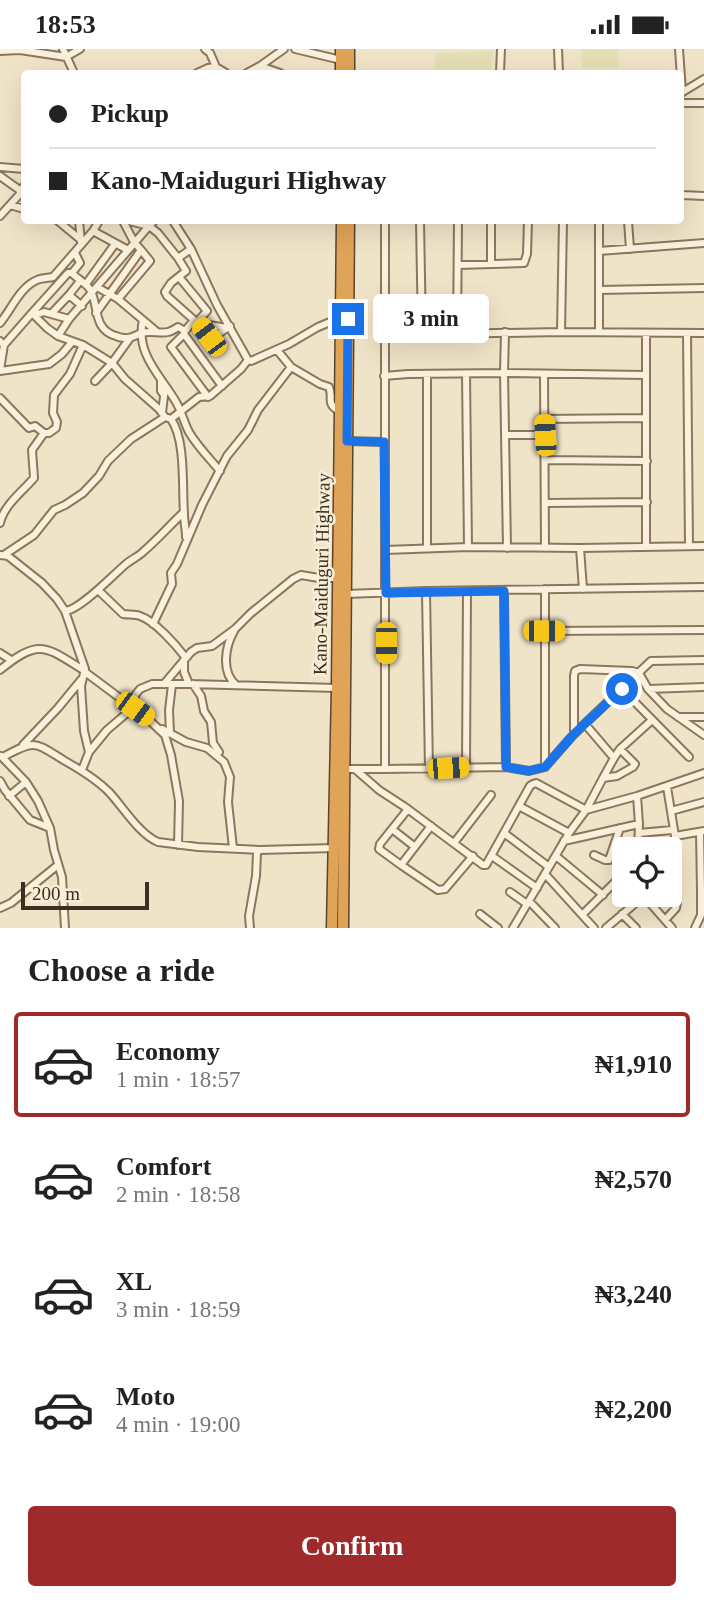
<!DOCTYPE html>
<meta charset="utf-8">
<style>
:root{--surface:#fff;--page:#f2f2f2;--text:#222;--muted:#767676;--line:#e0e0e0;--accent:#9e2a2b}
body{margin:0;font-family:Georgia,serif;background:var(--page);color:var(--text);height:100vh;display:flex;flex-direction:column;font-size:26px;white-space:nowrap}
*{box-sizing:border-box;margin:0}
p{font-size:23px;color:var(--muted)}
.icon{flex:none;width:38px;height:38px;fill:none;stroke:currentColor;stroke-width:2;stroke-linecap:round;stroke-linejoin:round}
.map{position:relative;height:879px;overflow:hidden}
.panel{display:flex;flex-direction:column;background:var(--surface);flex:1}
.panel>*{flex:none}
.banner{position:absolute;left:21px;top:21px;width:663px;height:154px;border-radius:7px;box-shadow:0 7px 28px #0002;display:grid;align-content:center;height:154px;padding:0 28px;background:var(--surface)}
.tools{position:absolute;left:612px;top:788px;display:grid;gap:14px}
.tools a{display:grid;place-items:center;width:70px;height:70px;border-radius:7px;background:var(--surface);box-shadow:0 7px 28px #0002;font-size:35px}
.scale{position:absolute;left:21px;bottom:18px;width:128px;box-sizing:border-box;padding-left:7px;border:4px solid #3d2e20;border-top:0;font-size:19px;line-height:24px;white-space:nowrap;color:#3d2e20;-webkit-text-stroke:5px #f7eed8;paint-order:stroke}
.end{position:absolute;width:32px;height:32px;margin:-16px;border:9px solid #1a73e8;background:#fff;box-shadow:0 0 0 4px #fff}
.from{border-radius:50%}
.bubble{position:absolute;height:49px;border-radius:7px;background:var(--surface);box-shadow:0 7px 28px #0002;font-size:23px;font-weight:700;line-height:49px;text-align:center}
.car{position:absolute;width:21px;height:42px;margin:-21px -10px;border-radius:9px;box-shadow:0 0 5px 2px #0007;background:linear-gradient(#f5c518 24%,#345 0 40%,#f5c518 0 76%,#345 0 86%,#f5c518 0)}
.banner b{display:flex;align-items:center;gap:24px;height:66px;font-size:26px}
.banner b+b{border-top:2px solid var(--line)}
.banner i{width:18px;height:18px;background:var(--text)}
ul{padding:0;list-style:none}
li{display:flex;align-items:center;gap:21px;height:105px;margin:0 14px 10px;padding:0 14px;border:4px solid transparent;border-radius:7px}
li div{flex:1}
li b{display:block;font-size:26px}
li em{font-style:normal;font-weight:700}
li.active{border-color:var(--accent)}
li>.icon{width:63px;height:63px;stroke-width:1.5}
h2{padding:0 28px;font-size:32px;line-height:84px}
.cta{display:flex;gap:14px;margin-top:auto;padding:14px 28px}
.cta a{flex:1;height:80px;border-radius:7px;background:var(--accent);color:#fff;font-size:28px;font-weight:700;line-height:80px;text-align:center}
.status{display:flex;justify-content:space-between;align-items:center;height:49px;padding:0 35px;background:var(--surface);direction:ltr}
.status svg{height:19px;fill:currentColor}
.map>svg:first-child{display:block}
.farmland{fill:#e6deb5}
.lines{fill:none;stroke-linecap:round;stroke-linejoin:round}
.minor-casing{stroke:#8d765c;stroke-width:10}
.highway-casing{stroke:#5b4430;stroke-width:13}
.minor{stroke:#faf1dc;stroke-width:6}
.highway{stroke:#e0a458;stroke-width:10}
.route{stroke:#1a73e8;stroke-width:9}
.labels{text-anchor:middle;stroke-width:5;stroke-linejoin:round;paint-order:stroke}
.street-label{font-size:19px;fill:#3d2e20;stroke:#f7eed8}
</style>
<div class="status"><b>18:53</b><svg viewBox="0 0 49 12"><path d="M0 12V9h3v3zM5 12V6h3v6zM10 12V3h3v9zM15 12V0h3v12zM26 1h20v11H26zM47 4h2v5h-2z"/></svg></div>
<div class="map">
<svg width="704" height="879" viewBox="0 0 704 879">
<rect width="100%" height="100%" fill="#f0e4c8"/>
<path class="farmland" d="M 581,0 L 618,0 L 619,19 L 582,19 Z
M 493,2 L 491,21 L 435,22 L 435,4 Z"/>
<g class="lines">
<defs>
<path id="minor" d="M 63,0 L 74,24
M 205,0 L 210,4 L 216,18
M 295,0 L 341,11
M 558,0 L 559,24
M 679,0 L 682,43
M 0,2 L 20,1 L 66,8 L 80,0
M 260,17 L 280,24
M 197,24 L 208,19 L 216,18 L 226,24
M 247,24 L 260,17 L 284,0
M 500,24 L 501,0
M 681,44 L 704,30
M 681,54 L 704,54
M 0,118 L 24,120
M 0,127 L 21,142
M 681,146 L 704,147
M 10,156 L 24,160
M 0,167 L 19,146 L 24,137
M 58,172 L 81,191
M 79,172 L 81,193
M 129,172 L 149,177 L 154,172
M 173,172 L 191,200 L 217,256 L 248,311 L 251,312 L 289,295 L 318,278 L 340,269
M 420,172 L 422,285
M 599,172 L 599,283
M 628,172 L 630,200
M 93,182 L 128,201
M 599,202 L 704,194
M 75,204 L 80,214 L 72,224 C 78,231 87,234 91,242 C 99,259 93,280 116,287 C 120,289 128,290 132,288 C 135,287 138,285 142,284 C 151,281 160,285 168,283 C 172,282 175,280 178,278 L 185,282 L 194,271 L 203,275 L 227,279 L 230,277
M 178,209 L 186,222 L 171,234 L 165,243 L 167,247 L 194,271
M 491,215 L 491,172
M 458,216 L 524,214 L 527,205 L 528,172
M 179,228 L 207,262 L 198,272 L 209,288 L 214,288 L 227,279
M 80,232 L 69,246 L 82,257
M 86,235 L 115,195
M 97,238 L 118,250 L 156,282
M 599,241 L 704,239
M 118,250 L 150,212 L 141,201
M 32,264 L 68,224 L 72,224
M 52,264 L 69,246
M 96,264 L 141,201 L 134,193 L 123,172
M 35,266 L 44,263 L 69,270
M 143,271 C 135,305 161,327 176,353 C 182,363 184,374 189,383 C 197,397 210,410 220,422
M 0,274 C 11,261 20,238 37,231 C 42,229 48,229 53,228 L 93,182 L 99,172
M 185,282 L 184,285 L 222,337
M 505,283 L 504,324 L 507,499
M 561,283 L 563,172
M 457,284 L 458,172
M 687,284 L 689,497
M 184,285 L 171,298 L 208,348
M 384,286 L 561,283 L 704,284
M 58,287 L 69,270 L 149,177 L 158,184 L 178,209 L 191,200
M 0,292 L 4,296 L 32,264 L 47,279 L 58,287 L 83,296 L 112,314 L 125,330 L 159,360 L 165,368
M 277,301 L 291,318 L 320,335 L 329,338 C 334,349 325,354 339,362
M 0,321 L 4,296
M 0,322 L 49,315 L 62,305 L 72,293
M 466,325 L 468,498
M 544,325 L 545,499
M 384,327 L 408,325 L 504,324 L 645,326
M 95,332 L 112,314 L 130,289
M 161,333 L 161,342 L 164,346
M 0,349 L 29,379 L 35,377 L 44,384
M 162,364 L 165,339
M 171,370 C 186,391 182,439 184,465 C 184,473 186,480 186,488
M 544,370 L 645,369
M 505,386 L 545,386
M 347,392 L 384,393
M 545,411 L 647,412
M 545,454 L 647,453
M 0,474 C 4,456 22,443 34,429 L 32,401 L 44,384 L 49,384 L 56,379 L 57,373 L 53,364 L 54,346 L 70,325 L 83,296
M 646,497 L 646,284
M 427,499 L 427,325
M 385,501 L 468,498 L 580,499
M 0,506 L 8,507 L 42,534 L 57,550 L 65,562 L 85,620 L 81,637 L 84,682 L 89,703 L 82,721
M 4,506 L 34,486 L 54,461 L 65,456 L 83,444 L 99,427 L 108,412 L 131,390 L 165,368 L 171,370 L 199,348 L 210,347 L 241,320 L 248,311
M 583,540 L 580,499 L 704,497
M 98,541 L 123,565 C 129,566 135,565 140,567 C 155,572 176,596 186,609
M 426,542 L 429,720
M 504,542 L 506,718
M 346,545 L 426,542 L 704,538
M 65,562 C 80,561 113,526 126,515 C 132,510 138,508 144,502 C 158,490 170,476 184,463
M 153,575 L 172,535 L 171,524 L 177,515 L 202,456 L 227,407 L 248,381 L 258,361 L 291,318
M 234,582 C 225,598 221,623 236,636
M 544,582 L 704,581
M 0,604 L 11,611
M 184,611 L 184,623 L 189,635
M 704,611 L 651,612 L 574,685 L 574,627 L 575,622 L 580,620 L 632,622 L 639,624 L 648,640 L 667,660 L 704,686
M 0,621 C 40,588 46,598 85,622
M 85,623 L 148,670 L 165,686 L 171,706 L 179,752 L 178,796
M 164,635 L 191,603 L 197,599 L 212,597 L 235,580 L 251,564 L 293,530 L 301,526 L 319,529 L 338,529
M 193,635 L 201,647 L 204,662 L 211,673 L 213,694 L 219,703
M 622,640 L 689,708
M 648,640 L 704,638
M 678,668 L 704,668
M 585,675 L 614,709
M 162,680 L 186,693 L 207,699 L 224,713 L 230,728 L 228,753 L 233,799
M 170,684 L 169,661 L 172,636
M 23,696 L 58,659 L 81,631
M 89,703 L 107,681 L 127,664 L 136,645 L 140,640 L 152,635 L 189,635 L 337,639
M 1,707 L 26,733 L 38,752 L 50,779 L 54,801 L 62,828 L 65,879
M 3,708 C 36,690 34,693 65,712 C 81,721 96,730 109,743 C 123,758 139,785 158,793 L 198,798 L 259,801
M 466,718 L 467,542
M 545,718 L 574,685
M 345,720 L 385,720 L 385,172
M 355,720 L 379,741 L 405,758 L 483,816 L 486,816 L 530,737 L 533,735 L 536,734 L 586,761 L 603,729 L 617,727 L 633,718 L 635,715 L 620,700
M 385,720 L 506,718 L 529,722 L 545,718 L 545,540
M 603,729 L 614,709 L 620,700 L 652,671
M 0,732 L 5,741 L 30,771 L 50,779
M 667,738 L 675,787 L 704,782
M 9,747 L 26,733
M 637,747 L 639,775 L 638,800
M 519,757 L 569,784
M 408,760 L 380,795 L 379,800 L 401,816 L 431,777
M 671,762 L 704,753
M 392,780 L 415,798
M 700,783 L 701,842
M 504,784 L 549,818
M 639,784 L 672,781
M 564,792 L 639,775
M 454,794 L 491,746
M 594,806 L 605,811 L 609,811 L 620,779
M 492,807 L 537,839
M 556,807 L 603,846
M 401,816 L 438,841 L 445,840 L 473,807
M 545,825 L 594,879
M 510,843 L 527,855
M 643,846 L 672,879
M 529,852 L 555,879
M 0,859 L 11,854 L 58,816
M 480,865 L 498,879
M 583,865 L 625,823
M 622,865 L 636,879
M 665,871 L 676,859 L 677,854 L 674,838 L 675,787
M 250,879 L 249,867 L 256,827 L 257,804 L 259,801 L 335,799
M 513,879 L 569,784 L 586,761 L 637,747 L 704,724
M 606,879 L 644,847
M 695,879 L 701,866 L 701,842 L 703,841"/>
<path id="highway" d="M 341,0 L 341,24
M 349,24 L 349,0
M 332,879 L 337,639 L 342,172
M 343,879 L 349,172"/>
</defs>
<use href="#minor" class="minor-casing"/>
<use href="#highway" class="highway-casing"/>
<use href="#minor" class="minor"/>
<use href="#highway" class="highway"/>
</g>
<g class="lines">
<path class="route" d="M 348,270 L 347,392 L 384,393 L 386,544 L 504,542 L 506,718 L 529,722 L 545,718 L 574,685 L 622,640"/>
</g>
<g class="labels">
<g class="street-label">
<text transform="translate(321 525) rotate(-89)" y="7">Kano-Maiduguri Highway</text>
</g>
</g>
</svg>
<div class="tools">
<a><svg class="icon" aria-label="locate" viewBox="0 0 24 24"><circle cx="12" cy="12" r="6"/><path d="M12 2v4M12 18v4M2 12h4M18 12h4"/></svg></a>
</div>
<div class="scale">200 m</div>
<i class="end from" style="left:622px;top:640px"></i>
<i class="end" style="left:348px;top:270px"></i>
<div class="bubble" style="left:373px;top:245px;width:116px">3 min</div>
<i class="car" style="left:209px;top:288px;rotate:323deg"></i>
<i class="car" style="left:545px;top:386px;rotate:357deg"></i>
<i class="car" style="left:544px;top:582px;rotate:90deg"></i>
<i class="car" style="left:386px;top:594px;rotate:180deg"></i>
<i class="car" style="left:135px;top:660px;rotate:126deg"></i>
<i class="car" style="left:448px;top:719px;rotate:87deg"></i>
<div class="banner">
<b><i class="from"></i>Pickup</b>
<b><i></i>Kano-Maiduguri Highway</b>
</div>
</div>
<section class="panel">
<h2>Choose a ride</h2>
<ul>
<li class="active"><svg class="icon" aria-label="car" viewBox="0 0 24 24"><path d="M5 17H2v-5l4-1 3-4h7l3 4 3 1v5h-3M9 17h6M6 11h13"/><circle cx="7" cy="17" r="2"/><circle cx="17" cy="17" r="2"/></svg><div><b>Economy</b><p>1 min · 18:57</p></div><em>₦1,910</em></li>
<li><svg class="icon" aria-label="car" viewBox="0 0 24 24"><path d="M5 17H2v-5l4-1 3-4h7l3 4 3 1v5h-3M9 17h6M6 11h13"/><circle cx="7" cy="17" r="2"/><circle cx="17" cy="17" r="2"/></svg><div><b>Comfort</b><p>2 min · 18:58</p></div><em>₦2,570</em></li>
<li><svg class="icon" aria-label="car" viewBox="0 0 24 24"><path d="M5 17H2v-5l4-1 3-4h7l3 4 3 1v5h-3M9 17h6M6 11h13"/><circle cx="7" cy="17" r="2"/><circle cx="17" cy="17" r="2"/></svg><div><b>XL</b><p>3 min · 18:59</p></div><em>₦3,240</em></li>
<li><svg class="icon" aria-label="car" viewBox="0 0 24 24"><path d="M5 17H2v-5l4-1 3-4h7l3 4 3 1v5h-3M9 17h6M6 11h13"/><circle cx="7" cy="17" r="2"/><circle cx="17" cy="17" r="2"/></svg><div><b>Moto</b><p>4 min · 19:00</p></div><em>₦2,200</em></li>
</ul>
<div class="cta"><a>Confirm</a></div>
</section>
